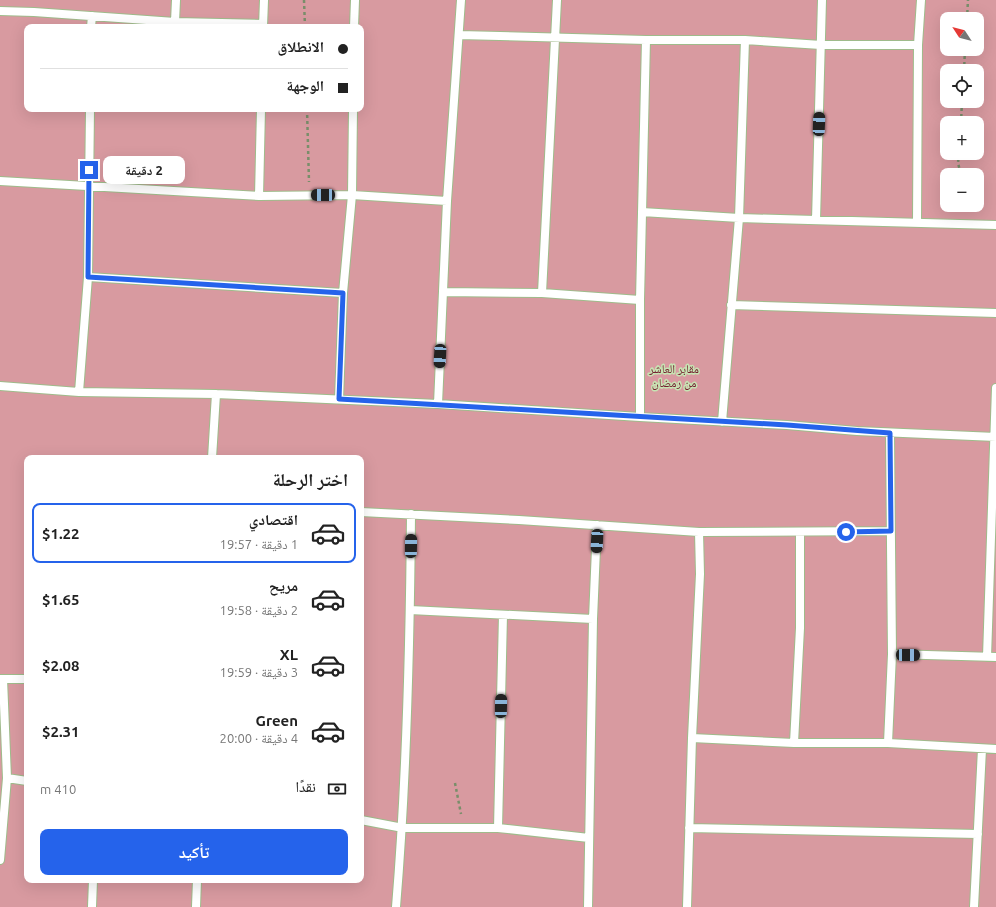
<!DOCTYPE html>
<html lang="ar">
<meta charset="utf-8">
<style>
:root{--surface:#fff;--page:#f6f6f6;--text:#222;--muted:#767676;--line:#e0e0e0;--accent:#2563eb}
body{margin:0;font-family:Ubuntu,"Noto Naskh Arabic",sans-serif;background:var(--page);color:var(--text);direction:rtl;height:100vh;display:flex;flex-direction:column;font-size:15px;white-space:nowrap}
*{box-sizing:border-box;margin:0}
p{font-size:13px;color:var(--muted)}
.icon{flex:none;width:22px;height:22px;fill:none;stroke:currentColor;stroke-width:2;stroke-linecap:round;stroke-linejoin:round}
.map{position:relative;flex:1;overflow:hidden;direction:ltr}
.details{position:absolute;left:24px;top:455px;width:340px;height:428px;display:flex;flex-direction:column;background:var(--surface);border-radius:8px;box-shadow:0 4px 16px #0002;direction:rtl}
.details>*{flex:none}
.hud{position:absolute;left:24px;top:24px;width:340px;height:88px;border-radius:8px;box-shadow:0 4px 16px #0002;direction:rtl;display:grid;align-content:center;height:88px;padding:0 16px;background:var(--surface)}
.needle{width:26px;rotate:306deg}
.buttons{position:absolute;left:940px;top:12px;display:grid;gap:8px}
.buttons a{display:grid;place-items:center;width:44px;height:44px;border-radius:8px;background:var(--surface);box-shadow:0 4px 16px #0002;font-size:20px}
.end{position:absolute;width:18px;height:18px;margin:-9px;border:5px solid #2563eb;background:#fff;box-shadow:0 0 0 2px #fff}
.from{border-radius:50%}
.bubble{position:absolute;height:28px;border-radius:8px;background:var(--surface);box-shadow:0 4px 16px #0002;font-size:13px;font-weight:700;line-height:28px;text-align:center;direction:rtl}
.car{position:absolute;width:12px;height:24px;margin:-12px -6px;border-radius:5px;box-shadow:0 0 3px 1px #0007;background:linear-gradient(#222 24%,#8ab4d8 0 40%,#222 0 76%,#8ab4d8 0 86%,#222 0)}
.hud b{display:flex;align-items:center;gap:14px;height:38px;font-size:15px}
.hud b+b{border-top:1px solid var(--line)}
.hud i{width:10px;height:10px;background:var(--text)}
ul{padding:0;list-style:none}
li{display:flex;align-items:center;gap:12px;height:60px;margin:0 8px 6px;padding:0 8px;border:2px solid transparent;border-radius:8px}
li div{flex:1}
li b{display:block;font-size:15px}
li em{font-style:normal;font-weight:700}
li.on{border-color:var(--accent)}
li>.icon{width:36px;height:36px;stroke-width:1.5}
h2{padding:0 16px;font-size:18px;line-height:48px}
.pay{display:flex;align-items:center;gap:10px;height:44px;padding:0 16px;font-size:15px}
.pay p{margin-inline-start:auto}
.button{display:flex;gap:8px;margin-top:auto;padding:8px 16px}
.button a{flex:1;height:46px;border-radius:8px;background:var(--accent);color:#fff;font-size:16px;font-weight:700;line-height:46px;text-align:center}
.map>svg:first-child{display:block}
.green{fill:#d89aa0;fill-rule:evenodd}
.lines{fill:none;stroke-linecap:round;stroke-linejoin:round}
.lane-casing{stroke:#9fbb8b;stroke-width:10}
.path{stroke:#798e6a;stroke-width:2.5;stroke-dasharray:3 3;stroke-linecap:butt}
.lane{stroke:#fff;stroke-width:8}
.route{stroke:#2563eb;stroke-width:5}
.labels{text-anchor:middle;stroke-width:3;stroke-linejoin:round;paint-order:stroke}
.park-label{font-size:12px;fill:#741f30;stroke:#c7e4b3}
</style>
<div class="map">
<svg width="996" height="907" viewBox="0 0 996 907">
<rect width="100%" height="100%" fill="#c7e4b3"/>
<path class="green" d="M 0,0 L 996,0 L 996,907 L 0,907 ZM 947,19 L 977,19 L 977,49 L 947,49 ZM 27,27 L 361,27 L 361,109 L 27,109 ZM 947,71 L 977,71 L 977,101 L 947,101 ZM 947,123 L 977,123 L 977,153 L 947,153 ZM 947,175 L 977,175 L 977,205 L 947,205 ZM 27,458 L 361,458 L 361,880 L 27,880 Z"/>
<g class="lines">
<defs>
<path id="lane" d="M 0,11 L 34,12 L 175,22 L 263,24
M 175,22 L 176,0
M 91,27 L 92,16
M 263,27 L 264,0
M 354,27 L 355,0
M 459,35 L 646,40 L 745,40 L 821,45 L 918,45
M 0,181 L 259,196 L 352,195 L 447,201
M 259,196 L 261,109
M 642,212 L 739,218 L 996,225
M 816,220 L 822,0
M 917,222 L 918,45 L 921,0
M 88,277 L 343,293
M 443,292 L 542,293 L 640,300
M 542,293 L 557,0
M 731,305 L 996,313
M 0,386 L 79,392 L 216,394 L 438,404 L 640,417 L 787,425 L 857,431 L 996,437
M 79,392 L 88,277 L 90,109
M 339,399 L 343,293 L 352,195 L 353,109
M 438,404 L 447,201 L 461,0
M 640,417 L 640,300 L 646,40
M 722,422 L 739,218 L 745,40
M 212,458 L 216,394
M 361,512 L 519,520 L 699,532 L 891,531
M 410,610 L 593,619
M 892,654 L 996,657
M 987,657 L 996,388
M 0,679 L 27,679
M 692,738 L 794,743 L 888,743 L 996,749
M 794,743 L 800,628 L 800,532
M 888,743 L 892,654 L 890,433
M 7,778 L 27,781
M 361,820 L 403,828 L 498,828 L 589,838
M 498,828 L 503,615
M 689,828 L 978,834
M 0,860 L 7,778 L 3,679
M 92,907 L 93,880
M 196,907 L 197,880
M 396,907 C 407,776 410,645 411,514
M 588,907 L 593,619 L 597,525
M 687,907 L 692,738 L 700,574 L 699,532
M 974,907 L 982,749"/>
</defs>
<use href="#lane" class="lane-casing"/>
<path class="path" d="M 304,0 L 305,27
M 967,19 L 968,0
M 964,71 L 965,49
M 307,109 L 309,182
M 961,123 L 962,101
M 959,153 L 958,163 L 961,175
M 455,783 L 461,814"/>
<use href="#lane" class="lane"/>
</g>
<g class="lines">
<path class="route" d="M 89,170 L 88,277 L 343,293 L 339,399 L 787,425 L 890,433 L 891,531 L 846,532"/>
</g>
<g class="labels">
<g class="park-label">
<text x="674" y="373">مقابر العاشر<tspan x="674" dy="14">من رمضان</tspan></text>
</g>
</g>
</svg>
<div class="buttons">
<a><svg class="needle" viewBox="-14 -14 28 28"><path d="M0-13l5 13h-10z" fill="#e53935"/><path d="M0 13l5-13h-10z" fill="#767676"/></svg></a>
<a><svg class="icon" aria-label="locate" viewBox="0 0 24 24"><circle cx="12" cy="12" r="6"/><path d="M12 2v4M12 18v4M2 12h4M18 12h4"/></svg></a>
<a>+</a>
<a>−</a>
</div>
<i class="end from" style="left:846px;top:532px"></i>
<i class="end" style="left:89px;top:170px"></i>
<div class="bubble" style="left:103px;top:156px;width:82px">2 دقيقة</div>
<i class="car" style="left:819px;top:124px;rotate:2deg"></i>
<i class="car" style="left:323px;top:195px;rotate:270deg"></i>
<i class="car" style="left:440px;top:356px;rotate:183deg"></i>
<i class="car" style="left:597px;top:541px;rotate:183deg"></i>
<i class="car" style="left:411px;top:546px;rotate:1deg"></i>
<i class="car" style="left:908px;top:655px;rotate:91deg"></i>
<i class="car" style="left:501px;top:706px;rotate:1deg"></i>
<div class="hud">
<b><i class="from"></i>الانطلاق</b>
<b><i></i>الوجهة</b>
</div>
<section class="details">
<h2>اختر الرحلة</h2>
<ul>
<li class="on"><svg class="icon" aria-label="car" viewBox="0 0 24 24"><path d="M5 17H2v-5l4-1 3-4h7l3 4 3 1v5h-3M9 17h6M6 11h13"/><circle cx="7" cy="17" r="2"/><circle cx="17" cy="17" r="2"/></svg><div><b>اقتصادي</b><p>1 دقيقة · 19:57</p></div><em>$1.22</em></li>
<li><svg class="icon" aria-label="car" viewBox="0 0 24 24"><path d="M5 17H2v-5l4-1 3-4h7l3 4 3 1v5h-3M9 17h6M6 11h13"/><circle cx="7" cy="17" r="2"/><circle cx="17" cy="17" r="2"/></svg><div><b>مريح</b><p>2 دقيقة · 19:58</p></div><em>$1.65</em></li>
<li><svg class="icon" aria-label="car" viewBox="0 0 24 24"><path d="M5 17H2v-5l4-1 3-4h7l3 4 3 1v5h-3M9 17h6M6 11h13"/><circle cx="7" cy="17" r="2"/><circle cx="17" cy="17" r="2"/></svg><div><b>XL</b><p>3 دقيقة · 19:59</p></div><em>$2.08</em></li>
<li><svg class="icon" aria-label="car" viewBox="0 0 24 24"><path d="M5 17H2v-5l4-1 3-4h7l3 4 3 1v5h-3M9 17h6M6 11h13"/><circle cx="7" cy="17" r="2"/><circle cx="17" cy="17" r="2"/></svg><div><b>Green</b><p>4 دقيقة · 20:00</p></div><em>$2.31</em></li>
</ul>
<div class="pay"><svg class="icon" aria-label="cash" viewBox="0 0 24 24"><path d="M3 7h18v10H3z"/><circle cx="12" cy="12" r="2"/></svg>نقدًا<p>410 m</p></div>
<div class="button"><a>تأكيد</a></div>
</section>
</div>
